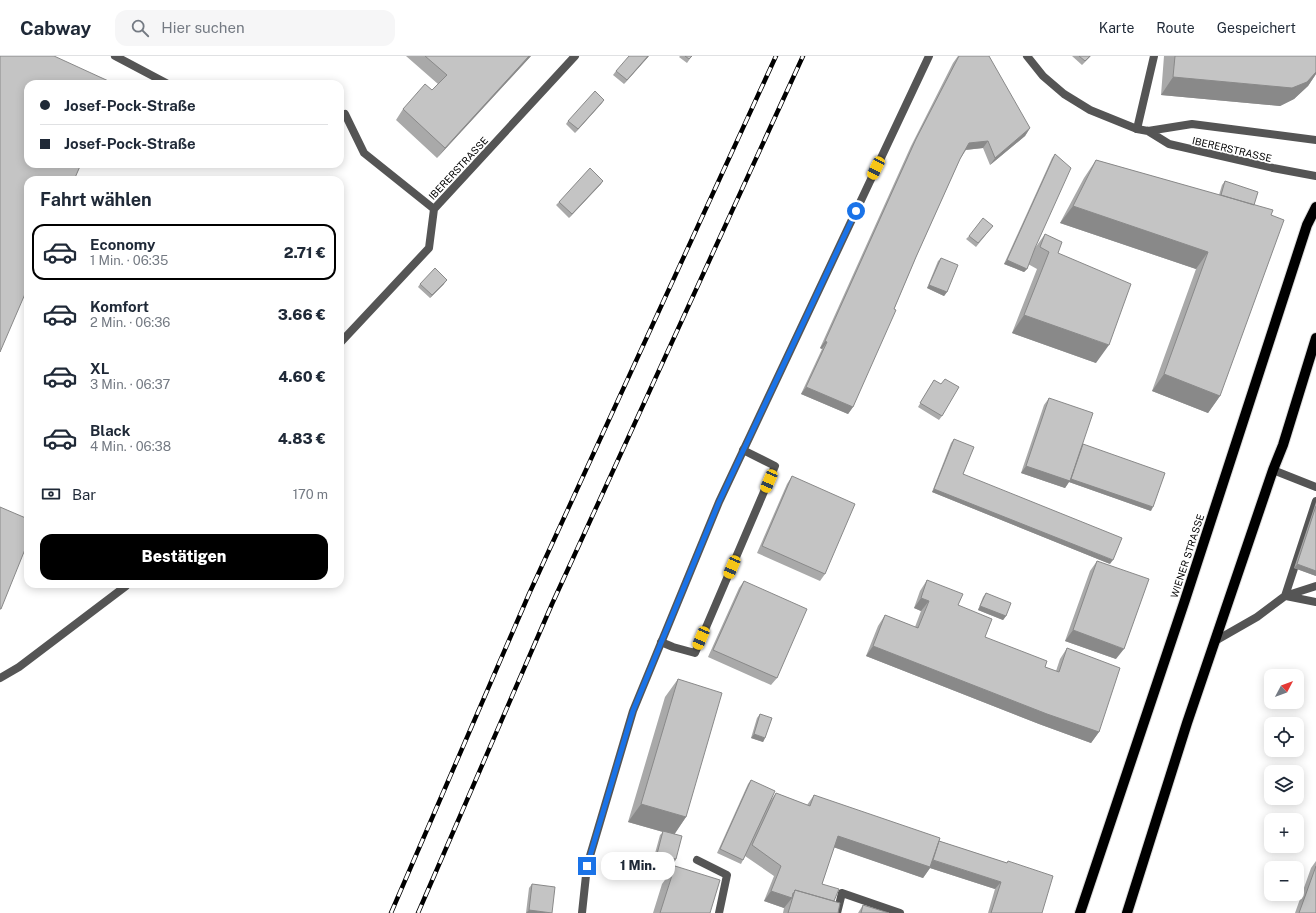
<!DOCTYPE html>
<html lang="de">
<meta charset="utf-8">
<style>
:root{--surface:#fff;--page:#f6f6f7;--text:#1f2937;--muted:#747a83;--line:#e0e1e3;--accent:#000}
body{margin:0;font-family:"Public Sans",sans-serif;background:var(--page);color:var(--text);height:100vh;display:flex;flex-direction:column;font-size:15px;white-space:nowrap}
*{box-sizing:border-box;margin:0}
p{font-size:13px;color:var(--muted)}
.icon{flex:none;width:22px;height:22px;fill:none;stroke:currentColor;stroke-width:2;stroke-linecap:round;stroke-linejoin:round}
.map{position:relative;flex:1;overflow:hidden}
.panel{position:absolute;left:24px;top:120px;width:320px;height:412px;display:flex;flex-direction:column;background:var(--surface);border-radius:12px;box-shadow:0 2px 10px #0003}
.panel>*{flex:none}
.top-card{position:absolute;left:24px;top:24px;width:320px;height:88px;border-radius:12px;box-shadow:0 2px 10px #0003;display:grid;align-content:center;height:88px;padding:0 16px;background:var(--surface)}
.needle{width:26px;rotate:49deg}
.buttons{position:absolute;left:1264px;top:613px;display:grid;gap:8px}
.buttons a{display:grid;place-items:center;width:40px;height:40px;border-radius:8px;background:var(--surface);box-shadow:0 2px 10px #0003;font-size:20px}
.end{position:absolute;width:18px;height:18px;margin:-9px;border:5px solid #1a73e8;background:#fff;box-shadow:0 0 0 2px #fff}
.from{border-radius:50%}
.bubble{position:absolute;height:28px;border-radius:12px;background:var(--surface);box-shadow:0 2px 10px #0003;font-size:13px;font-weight:800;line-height:28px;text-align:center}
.car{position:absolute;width:12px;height:24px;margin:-12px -6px;border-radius:5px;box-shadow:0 0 3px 1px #0007;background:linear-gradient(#f5c518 24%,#345 0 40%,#f5c518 0 76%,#345 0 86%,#f5c518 0)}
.top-card b{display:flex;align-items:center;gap:14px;height:38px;font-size:15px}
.top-card b+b{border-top:1px solid var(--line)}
.top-card i{width:10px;height:10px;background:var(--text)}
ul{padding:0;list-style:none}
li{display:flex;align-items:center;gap:12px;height:56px;margin:0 8px 6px;padding:0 8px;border:2px solid transparent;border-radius:12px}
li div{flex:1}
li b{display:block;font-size:15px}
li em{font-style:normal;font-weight:800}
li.current{border-color:var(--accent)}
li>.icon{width:36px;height:36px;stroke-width:1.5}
h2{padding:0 16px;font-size:18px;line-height:48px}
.pay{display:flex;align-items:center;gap:10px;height:44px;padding:0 16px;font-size:15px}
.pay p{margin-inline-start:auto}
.cta{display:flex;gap:8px;margin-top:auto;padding:8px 16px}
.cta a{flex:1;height:46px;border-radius:12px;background:var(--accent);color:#fff;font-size:16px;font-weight:800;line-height:46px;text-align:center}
header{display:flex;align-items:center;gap:24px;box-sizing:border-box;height:56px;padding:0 20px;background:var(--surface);border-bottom:1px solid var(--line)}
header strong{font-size:19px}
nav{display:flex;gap:22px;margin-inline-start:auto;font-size:14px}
.search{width:280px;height:36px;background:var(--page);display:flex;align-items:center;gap:10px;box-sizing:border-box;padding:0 14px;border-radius:12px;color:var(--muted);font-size:15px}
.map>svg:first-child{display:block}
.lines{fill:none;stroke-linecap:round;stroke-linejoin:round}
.primary-casing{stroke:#dbdbdb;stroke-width:12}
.service{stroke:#555;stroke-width:8}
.minor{stroke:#555;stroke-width:8}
.tertiary{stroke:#555;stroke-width:8}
.primary{stroke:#000;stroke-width:10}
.rail-casing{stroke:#000;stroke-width:4.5}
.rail{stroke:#fff;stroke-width:3;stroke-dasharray:9;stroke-linecap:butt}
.wall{fill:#a9a9a9}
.shaded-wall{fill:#898989}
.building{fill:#c4c4c4;stroke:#898989}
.route{stroke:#1a73e8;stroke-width:5}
.labels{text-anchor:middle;stroke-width:3.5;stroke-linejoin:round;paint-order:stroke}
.street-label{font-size:10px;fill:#000;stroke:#fff}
</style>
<header>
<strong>Cabway</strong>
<div class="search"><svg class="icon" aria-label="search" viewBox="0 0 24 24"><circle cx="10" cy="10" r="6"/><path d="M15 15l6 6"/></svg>Hier suchen</div>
<nav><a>Karte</a><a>Route</a><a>Gespeichert</a></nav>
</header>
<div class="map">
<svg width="1316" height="857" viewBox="0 0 1316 857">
<rect width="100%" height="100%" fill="#fff"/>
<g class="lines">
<defs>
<path id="primary" d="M 1080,857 L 1185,544 L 1307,169 L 1316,151
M 1127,857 L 1187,667 L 1273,414 L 1283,389 L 1316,282"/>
</defs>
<use href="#primary" class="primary-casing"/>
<path class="service" d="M 115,0 L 168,28
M 340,61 L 345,58 L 364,97 L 434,153 L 575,0
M 1137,73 L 1154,0
M 340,287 L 429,192 L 434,153
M 1273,414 L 1316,431
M 1285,540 L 1316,530
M 1286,540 L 1316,546
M 1215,585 L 1257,561 L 1285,540 L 1316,445
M 661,586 L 673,591 L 695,597 L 775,410 L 743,394
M 0,622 L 19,611 L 126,530
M 697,804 L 727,819 L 719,857
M 837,857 L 842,837 L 900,857"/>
<path class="minor" d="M 582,857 L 587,810 L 633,655 L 719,446 L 929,0"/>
<path class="tertiary" d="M 1027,0 L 1043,20 L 1064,38 L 1090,54 L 1137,73 L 1148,75 L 1192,68 L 1316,84
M 1148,75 L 1169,88 L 1273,112 L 1316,120"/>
<use href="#primary" class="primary"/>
<defs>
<path id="rail" d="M 391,857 L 529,538 L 776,0
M 418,857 L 552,548 L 803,0"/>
</defs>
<use href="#rail" class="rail-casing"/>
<use href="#rail" class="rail"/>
</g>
<path class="wall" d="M 406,0 L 531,0 L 437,102 L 396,64 L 403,53 L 432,34 L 438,28 Z
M 649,0 L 624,28 L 613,19 L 616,15 Z
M 680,0 L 692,0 L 687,7 L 679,1 Z
M 958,0 L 1030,72 L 1025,80 L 990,109 L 983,92 L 966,94 L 960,103 L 916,201 L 853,351 L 848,358 L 801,338 L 822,293 L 820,292 L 911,90 L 953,7 Z
M 1072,0 L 1091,0 L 1082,9 Z
M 1164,0 L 1316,0 L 1316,18 L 1308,30 L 1294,43 L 1280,50 L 1161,39 Z
M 602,47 L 575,77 L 566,68 L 568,65 Z
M 1055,98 L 1035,192 L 1045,178 L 1058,197 L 1096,307 L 1012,277 L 1037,213 L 1028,208 L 1027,213 L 1024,216 L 1004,208 L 1052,102 Z
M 1096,104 L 1219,139 L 1222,129 L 1225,125 L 1254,149 L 1220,340 L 1208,357 L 1152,335 L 1196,213 L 1060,167 L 1084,122 Z
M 601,128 L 569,162 L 556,149 L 559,146 Z
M 993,170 L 976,191 L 966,183 L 969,180 Z
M 941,202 L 947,236 L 944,240 L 927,232 L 938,205 Z
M 420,228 L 444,228 L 430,242 L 418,231 Z
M 934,324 L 942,360 L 939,364 L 918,351 Z
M 1049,342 L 1083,388 L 1151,455 L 1069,426 L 1065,432 L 1021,417 L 1044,349 Z
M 954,383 L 963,418 L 1110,508 L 932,436 L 951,387 Z
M 792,420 L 825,518 L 820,525 L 757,497 L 787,428 Z
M 1316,446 L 1316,520 L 1294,512 Z
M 1097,505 L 1116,603 L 1065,585 L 1090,515 Z
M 927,524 L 958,549 L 985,581 L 1045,611 L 1056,615 L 1060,603 L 1067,592 L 1099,676 L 1091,687 L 1039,668 L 866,600 L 878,570 L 885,559 L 915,571 L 921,555 L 914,552 L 920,535 Z
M 744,525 L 777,622 L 771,629 L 708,601 L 739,532 Z
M 986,537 L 1006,560 L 1003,564 L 978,554 L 983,541 Z
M 678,623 L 686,761 L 674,778 L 676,803 L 674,807 L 654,801 L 660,779 L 663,776 L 628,766 L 665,641 Z
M 760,658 L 765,682 L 763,686 L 751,682 L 757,662 Z
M 751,724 L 771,744 L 776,737 L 807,749 L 814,739 L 939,785 L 1007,807 L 1008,805 L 1042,857 L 988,857 L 995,833 L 930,812 L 923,822 L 834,791 L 822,828 L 834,845 L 838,857 L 783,857 L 784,852 L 764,845 L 774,820 L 745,800 L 741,808 L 717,797 L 748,728 Z
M 1316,805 L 1316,857 L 1295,857 L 1311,812 Z
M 675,810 L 710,857 L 653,857 L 662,828 Z
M 532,828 L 552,857 L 526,857 L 529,832 Z
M 863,849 L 889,857 L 858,857 Z"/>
<path class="shaded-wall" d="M 529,0 L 531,0 L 437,102 L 445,92 Z
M 648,0 L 649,0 L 624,28 L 627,24 Z
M 1316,16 L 1316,18 L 1308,30 L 1294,43 L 1280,50 L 1161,39 L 1173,21 Z
M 604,44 L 602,47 L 575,77 L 578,73 Z
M 1030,72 L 1025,80 L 990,109 L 995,102 Z
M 988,85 L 983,92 L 964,94 L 969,87 Z
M 603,125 L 601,128 L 569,162 L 572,158 Z
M 1073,150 L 1208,196 L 1196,213 L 1060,167 Z
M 1007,204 L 1027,213 L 1024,216 L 1004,208 Z
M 447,224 L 444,228 L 430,242 L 432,239 Z
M 929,229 L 947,236 L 944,240 L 927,232 Z
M 1024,259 L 1109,289 L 1096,307 L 1012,277 Z
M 825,285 L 827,286 L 822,293 L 820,292 Z
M 1164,318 L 1220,340 L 1208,357 L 1152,335 Z
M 806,331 L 853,351 L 848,358 L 801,338 Z
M 1026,410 L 1070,422 L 1153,451 L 1151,455 L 1069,426 L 1065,432 L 1021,417 Z
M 934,433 L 1113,504 L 1110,508 L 932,436 Z
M 1297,508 L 1316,515 L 1316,520 L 1294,512 Z
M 921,542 L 929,545 L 921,555 L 914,552 Z
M 980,550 L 1006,560 L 1003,564 L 978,554 Z
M 1073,574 L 1124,593 L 1116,603 L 1065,585 Z
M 873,590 L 1099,676 L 1091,687 L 1039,668 L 866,600 Z
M 754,678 L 765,682 L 763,686 L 751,682 Z
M 641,748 L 686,761 L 674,779 L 628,766 Z
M 838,780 L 932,804 L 1001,826 L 995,833 L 930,812 L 923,822 L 830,790 Z
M 657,798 L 676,803 L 674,807 L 654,801 Z
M 771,835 L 792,842 L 784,852 L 764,845 Z
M 529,854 L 552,857 L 526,857 Z"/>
<path class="building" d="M 0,0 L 54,0 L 115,28 L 28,28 L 28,108 L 81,108 L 74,124 L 28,124 L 28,231 L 0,296 Z
M 425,0 L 529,0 L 445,92 L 403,53 L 425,28 L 432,34 L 447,19 Z
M 629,0 L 648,0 L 627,24 L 616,15 Z
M 685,0 L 692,0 L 689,3 Z
M 959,0 L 989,0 L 1030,72 L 995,102 L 988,85 L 969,87 L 960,103 L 916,201 L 894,253 L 896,254 L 853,351 L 806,331 L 827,286 L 825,285 L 916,83 Z
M 1079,0 L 1090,0 L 1085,5 Z
M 1175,0 L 1316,0 L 1316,16 L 1307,26 L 1292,32 L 1173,21 Z
M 595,35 L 604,44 L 578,73 L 568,65 Z
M 1055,98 L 1071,112 L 1035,192 L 1027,213 L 1007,204 Z
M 1096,104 L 1273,154 L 1271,159 L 1284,164 L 1220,340 L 1164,318 L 1208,196 L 1073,150 Z
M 590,112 L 603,125 L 572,158 L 559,146 Z
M 1225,125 L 1258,136 L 1254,149 L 1221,139 Z
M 983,162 L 993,170 L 978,187 L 969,180 Z
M 1045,178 L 1062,186 L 1058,197 L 1131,228 L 1109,289 L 1024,259 L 1049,196 L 1040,191 Z
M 941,202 L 958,209 L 947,236 L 929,229 Z
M 435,212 L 447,224 L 432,239 L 420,228 Z
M 945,323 L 959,331 L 942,360 L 920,347 L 934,324 L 941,328 Z
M 1049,342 L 1093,357 L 1070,425 L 1026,410 Z
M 954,383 L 974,391 L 963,418 L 1122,482 L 1113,504 L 934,433 Z
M 1083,388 L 1165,417 L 1153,451 L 1071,423 Z
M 792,420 L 855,448 L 825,518 L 762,490 Z
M 1316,450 L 1316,515 L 1297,508 Z
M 0,451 L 28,463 L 28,486 L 1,553 L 0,553 Z
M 1097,505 L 1149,523 L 1124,593 L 1073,574 Z
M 927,524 L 963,538 L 958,549 L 992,563 L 985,581 L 1047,605 L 1045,611 L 1059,616 L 1067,592 L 1120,612 L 1099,676 L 1047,658 L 873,590 L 885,559 L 918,572 L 929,545 L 921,542 Z
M 744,525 L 807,553 L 777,622 L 713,594 Z
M 986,537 L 1011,547 L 1006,560 L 980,550 Z
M 678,623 L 722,637 L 686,761 L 641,748 Z
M 760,658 L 772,662 L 765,682 L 754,678 Z
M 751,724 L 775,735 L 743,804 L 720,793 Z
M 776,737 L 810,750 L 814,739 L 940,782 L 930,811 L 838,780 L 822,828 L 839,833 L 834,845 L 795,834 L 794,837 L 793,837 L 792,842 L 771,835 L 781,810 L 752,789 Z
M 663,775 L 682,780 L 676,803 L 657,798 Z
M 939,785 L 1007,807 L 1008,805 L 1053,820 L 1042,857 L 991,857 L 1001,826 L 933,804 Z
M 675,810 L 720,824 L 710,857 L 660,857 Z
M 1316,810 L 1316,857 L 1299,857 Z
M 532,828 L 555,831 L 552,857 L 529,854 Z
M 795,834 L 840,847 L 838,857 L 788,857 Z
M 863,849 L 889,857 L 861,857 Z"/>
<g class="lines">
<path class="route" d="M 587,810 L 633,655 L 719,446 L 856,155"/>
</g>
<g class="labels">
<g class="street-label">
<text transform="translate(1232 93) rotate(13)" y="4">IBERERSTRASSE</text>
<text transform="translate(458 112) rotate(-47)" y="4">IBERERSTRASSE</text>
<text transform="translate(1187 500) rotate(-72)" y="4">WIENER STRASSE</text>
</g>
</g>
</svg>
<div class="buttons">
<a><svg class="needle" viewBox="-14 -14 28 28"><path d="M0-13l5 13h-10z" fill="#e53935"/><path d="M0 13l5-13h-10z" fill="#747a83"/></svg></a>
<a><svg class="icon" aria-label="locate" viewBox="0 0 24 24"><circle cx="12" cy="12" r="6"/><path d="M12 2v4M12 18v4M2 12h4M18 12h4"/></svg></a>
<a><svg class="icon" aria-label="layers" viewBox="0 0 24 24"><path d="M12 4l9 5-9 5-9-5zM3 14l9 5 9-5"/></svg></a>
<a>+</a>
<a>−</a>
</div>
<i class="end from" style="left:856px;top:155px"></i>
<i class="end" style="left:587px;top:810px"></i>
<div class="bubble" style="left:601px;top:796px;width:74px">1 Min.</div>
<i class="car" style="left:876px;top:112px;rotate:206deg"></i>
<i class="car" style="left:769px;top:425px;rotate:203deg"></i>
<i class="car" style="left:732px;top:511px;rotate:203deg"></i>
<i class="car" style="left:701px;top:582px;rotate:203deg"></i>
<div class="top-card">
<b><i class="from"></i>Josef-Pock-Straße</b>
<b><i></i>Josef-Pock-Straße</b>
</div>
<section class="panel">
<h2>Fahrt wählen</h2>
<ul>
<li class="current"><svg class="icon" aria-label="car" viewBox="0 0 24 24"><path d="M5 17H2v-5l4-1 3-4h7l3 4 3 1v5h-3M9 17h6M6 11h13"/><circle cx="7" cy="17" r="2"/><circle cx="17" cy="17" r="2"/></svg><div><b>Economy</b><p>1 Min. · 06:35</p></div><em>2.71 €</em></li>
<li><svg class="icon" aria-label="car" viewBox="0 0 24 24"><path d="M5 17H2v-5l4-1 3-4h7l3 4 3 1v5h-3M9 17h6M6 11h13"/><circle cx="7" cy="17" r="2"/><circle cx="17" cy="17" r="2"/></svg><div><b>Komfort</b><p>2 Min. · 06:36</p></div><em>3.66 €</em></li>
<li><svg class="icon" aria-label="car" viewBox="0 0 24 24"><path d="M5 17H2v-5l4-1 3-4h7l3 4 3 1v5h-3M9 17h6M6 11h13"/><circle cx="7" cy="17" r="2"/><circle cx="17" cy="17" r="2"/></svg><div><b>XL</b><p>3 Min. · 06:37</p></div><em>4.60 €</em></li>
<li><svg class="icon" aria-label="car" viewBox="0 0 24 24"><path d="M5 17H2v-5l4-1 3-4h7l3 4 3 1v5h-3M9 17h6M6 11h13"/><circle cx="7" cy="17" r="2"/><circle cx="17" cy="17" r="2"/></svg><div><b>Black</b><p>4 Min. · 06:38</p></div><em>4.83 €</em></li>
</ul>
<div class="pay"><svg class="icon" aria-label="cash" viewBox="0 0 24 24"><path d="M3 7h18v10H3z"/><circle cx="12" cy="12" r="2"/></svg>Bar<p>170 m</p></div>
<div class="cta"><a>Bestätigen</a></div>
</section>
</div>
